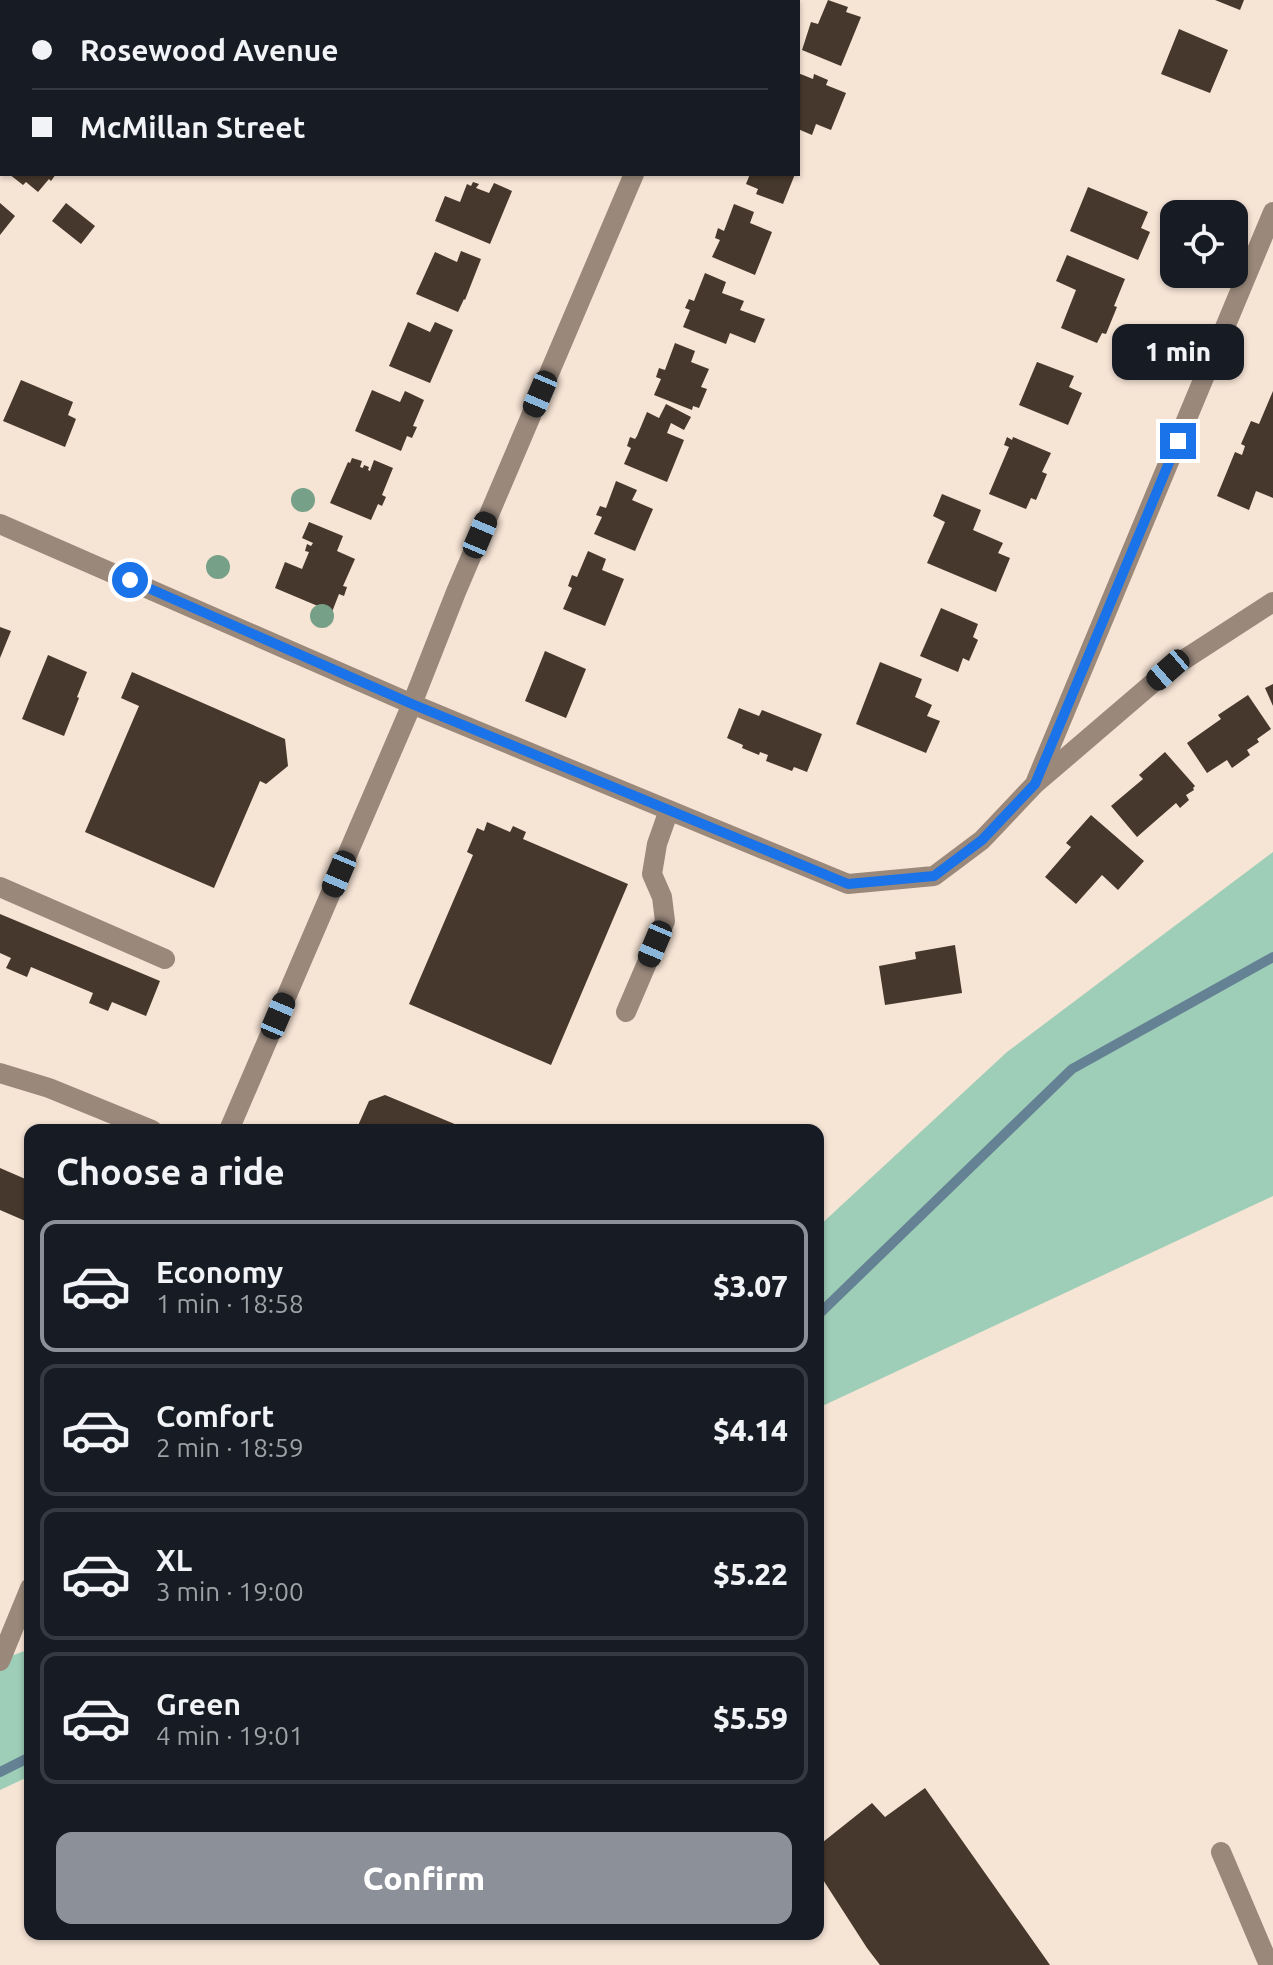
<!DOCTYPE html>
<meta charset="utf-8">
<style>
:root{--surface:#171b24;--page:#242831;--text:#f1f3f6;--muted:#9ea1a6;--line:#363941;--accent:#8c9099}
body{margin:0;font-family:Ubuntu,sans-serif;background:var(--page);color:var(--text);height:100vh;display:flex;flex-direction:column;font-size:30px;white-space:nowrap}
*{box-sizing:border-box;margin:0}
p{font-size:26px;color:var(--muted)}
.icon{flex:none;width:44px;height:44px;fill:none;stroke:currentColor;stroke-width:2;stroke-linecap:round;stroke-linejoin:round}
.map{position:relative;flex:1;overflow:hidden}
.sheet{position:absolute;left:24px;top:1124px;width:800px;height:816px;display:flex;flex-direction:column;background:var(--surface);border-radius:16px;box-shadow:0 2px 6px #0004}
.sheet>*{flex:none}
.hud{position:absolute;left:0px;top:0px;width:800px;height:176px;box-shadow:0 2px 6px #0004;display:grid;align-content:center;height:176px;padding:0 32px;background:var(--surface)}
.tools{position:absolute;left:1160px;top:200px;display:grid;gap:16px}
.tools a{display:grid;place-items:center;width:88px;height:88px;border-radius:16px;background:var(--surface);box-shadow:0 2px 6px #0004;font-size:40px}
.end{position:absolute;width:36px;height:36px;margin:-18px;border:10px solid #1a73e8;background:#fff;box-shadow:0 0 0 4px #fff}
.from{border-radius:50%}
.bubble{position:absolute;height:56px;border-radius:16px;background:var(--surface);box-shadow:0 2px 6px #0004;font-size:26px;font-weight:800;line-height:56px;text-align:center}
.car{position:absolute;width:24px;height:48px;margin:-24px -12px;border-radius:10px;box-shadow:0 0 6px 2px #0007;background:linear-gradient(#222 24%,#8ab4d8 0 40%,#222 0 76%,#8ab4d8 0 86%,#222 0)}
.hud b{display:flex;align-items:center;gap:28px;height:76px;font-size:30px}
.hud b+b{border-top:2px solid var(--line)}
.hud i{width:20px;height:20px;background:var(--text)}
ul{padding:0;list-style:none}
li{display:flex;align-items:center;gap:24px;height:132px;margin:0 16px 12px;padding:0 16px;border:4px solid var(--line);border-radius:16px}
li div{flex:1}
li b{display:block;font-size:30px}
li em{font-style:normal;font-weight:800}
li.active{border-color:var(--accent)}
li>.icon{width:72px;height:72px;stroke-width:1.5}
h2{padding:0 32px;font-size:36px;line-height:96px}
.primary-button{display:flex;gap:16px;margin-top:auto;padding:16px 32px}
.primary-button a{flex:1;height:92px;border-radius:16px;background:var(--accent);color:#fff;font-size:32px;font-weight:800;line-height:92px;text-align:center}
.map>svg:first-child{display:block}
.green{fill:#9eceb7}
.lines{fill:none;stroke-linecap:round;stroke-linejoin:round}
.stream{stroke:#658294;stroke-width:10}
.building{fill:#46382c}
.path{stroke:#9f9288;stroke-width:5;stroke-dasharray:4 4;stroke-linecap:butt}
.minor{stroke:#9a887b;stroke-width:20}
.tree{fill:#77a088}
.route{stroke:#1a73e8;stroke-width:10}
</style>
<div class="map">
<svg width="1273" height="1965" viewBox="0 0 1273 1965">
<rect width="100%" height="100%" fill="#f6e4d5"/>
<path class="green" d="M 1273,852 L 1273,1196 L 818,1408 L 818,1227 L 1007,1052 Z
M 30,1649 L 30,1776 L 0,1790 L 0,1660 Z"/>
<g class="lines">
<path class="stream" d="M 818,1315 L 1072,1069 L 1273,957
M 0,1772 L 30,1757"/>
</g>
<path class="building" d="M 828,0 L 848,7 L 846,12 L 861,17 L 841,66 L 802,50 L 811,22 L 818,24 Z
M 1215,0 L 1244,0 L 1240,10 Z
M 1179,29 L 1228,50 L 1210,93 L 1161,74 Z
M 798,73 L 813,79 L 814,74 L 828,80 L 826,85 L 846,93 L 831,130 L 816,124 L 812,135 L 798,129 Z
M 9,174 L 56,174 L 51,181 L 49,179 L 38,192 L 26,182 L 23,185 Z
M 750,174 L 795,174 L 783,204 L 756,194 L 758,189 L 746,184 Z
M 473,182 L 479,184 L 476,188 L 489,193 L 494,183 L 512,191 L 490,244 L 435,221 L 445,196 L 460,202 L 467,184 L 471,186 Z
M 1088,187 L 1148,212 L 1141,228 L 1150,232 L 1138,260 L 1070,231 Z
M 0,203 L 15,216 L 0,235 Z
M 66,203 L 95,226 L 81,244 L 52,221 Z
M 734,204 L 754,212 L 750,223 L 772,232 L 755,275 L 712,257 L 720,240 L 715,238 L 718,228 L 724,231 Z
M 461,251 L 481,259 L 465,300 L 464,299 L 458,312 L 416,294 L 435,252 L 457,262 Z
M 1067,255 L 1125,279 L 1114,306 L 1117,307 L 1106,334 L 1102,333 L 1097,343 L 1061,328 L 1076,290 L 1056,281 Z
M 705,273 L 726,282 L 722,293 L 744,301 L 740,310 L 765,319 L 755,343 L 730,333 L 726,344 L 683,327 L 690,310 L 685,308 L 689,299 L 694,301 Z
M 408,322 L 430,332 L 435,322 L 453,330 L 430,383 L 389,366 Z
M 675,343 L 695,351 L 691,362 L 709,369 L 701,387 L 707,389 L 699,408 L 693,406 L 692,410 L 654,395 L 661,379 L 656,377 L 659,368 L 665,370 Z
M 1037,362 L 1074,376 L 1069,387 L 1082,393 L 1068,425 L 1019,405 Z
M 21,380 L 73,402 L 68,415 L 76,419 L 65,447 L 3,421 Z
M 372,390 L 400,402 L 405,391 L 424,400 L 413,426 L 417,427 L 412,438 L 407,436 L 401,451 L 355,431 Z
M 1273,391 L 1273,498 L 1256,491 L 1249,510 L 1217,496 L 1235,452 L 1242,455 L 1245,446 L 1241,444 L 1251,421 L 1259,424 Z
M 666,404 L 691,417 L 684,430 L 671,423 L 667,433 L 684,440 L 667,482 L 624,464 L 631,448 L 627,446 L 630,437 L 635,439 L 637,436 L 647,412 L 659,418 Z
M 1007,437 L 1012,440 L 1013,437 L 1051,453 L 1042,472 L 1047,474 L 1036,500 L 1031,498 L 1026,509 L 989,494 L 1009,447 L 1004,445 Z
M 352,458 L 362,461 L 360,467 L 363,468 L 364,465 L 369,467 L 368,470 L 370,471 L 374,460 L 393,468 L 382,495 L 386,497 L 382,506 L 378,504 L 371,520 L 330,503 L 348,462 L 350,463 Z
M 616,481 L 637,490 L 632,500 L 653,509 L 635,551 L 594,534 L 602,517 L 596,515 L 600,506 L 606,508 Z
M 942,494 L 981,510 L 973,530 L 1003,543 L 998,553 L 1010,558 L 996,592 L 927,563 L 945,522 L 933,516 Z
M 309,522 L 343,536 L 337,551 L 355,559 L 343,586 L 347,587 L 344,596 L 339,594 L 332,612 L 275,588 L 285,562 L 302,569 L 309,552 L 305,551 L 307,544 L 311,546 L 313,543 L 302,538 Z
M 588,551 L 606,559 L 602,570 L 624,579 L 605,626 L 563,609 L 572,588 L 568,586 L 572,575 L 577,577 Z
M 941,608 L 978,624 L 973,637 L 978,640 L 969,661 L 963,658 L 958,672 L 920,656 Z
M 0,627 L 11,631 L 0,658 Z
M 545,651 L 586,669 L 566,718 L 525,701 Z
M 48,655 L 87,672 L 77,697 L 79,698 L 64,736 L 22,719 Z
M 880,662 L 922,679 L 915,697 L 932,705 L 927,716 L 940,721 L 926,753 L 856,724 Z
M 132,672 L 285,739 L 288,766 L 266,784 L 260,781 L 214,888 L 85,832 L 139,706 L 121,698 Z
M 1273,684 L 1273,706 L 1265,688 Z
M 1248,695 L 1271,729 L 1257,739 L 1259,742 L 1247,750 L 1250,755 L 1232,768 L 1227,760 L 1207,773 L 1187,743 L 1221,719 L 1218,715 Z
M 739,708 L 759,716 L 762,710 L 822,734 L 807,772 L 794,767 L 792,771 L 766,761 L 768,755 L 760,752 L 759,755 L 742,748 L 743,745 L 727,738 Z
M 1165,752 L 1195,786 L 1193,788 L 1194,790 L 1186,795 L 1189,800 L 1180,808 L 1176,803 L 1137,837 L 1111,806 L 1143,779 L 1139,775 Z
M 1091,815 L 1144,861 L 1118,890 L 1102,875 L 1076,904 L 1045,877 L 1071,847 L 1066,843 Z
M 487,822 L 510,832 L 513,826 L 526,832 L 523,839 L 628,884 L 551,1065 L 409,1004 L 473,855 L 467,852 L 477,828 L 484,831 Z
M 0,914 L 160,981 L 146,1016 L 112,1002 L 108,1011 L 89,1003 L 93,993 L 31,967 L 27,977 L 6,968 L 11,958 L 0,953 Z
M 955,945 L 962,993 L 885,1005 L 879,966 L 916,959 L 915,952 Z
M 385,1095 L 469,1130 L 356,1130 L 369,1101 Z
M 0,1168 L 30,1181 L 30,1223 L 0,1210 Z
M 925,1788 L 1050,1965 L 880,1965 L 867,1948 L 818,1872 L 818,1846 L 872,1803 L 885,1817 Z"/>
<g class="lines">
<path class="path" d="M 0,126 L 2,128
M 63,1130 L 63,1129"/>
<path class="minor" d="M 41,2 L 42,0
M 708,2 L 708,0
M 0,53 L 2,50
M 0,524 L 412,704 L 848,884 L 934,876 L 982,840 L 1035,784 L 1168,670 L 1273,602
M 1036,781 L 1273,212
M 0,887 L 165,959
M 626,1012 L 665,921 L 662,897 L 652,874 L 657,844 L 669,810
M 0,1073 L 49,1088 L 152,1130
M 229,1130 L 412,704 L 456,592 L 634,174
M 0,1661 L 30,1588
M 1221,1852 L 1269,1965"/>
</g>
<g class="tree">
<circle cx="303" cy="500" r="12"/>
<circle cx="218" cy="567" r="12"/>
<circle cx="322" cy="616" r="12"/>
</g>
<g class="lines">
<path class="route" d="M 130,580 L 412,704 L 848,884 L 934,876 L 982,840 L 1035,784 L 1178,441"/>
</g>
</svg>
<div class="tools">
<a><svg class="icon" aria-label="locate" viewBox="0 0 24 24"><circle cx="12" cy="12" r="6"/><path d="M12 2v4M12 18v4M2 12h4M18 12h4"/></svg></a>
</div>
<i class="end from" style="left:130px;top:580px"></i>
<i class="end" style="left:1178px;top:441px"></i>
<div class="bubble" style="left:1112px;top:324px;width:132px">1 min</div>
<i class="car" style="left:540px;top:394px;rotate:203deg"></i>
<i class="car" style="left:480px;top:535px;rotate:23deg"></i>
<i class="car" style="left:1168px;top:670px;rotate:229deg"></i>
<i class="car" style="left:339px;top:874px;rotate:203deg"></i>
<i class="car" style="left:655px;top:944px;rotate:203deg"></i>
<i class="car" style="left:278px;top:1016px;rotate:23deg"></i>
<div class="hud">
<b><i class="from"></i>Rosewood Avenue</b>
<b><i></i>McMillan Street</b>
</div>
<section class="sheet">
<h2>Choose a ride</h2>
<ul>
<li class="active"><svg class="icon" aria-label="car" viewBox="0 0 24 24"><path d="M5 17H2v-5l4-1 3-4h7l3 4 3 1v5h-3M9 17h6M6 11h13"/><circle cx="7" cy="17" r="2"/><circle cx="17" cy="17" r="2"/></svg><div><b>Economy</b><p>1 min · 18:58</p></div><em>$3.07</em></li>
<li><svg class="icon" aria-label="car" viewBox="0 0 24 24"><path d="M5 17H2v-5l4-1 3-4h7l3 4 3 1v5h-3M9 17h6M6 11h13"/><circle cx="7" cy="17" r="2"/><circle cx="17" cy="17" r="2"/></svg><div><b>Comfort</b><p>2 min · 18:59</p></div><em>$4.14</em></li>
<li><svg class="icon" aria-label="car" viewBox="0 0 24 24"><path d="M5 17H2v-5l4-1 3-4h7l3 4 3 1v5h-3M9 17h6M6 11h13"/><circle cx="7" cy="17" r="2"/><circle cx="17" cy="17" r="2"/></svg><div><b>XL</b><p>3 min · 19:00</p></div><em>$5.22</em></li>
<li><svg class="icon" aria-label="car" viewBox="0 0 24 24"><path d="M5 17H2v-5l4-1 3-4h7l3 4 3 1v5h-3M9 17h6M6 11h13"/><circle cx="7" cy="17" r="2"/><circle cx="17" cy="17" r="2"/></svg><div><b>Green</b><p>4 min · 19:01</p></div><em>$5.59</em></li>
</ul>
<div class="primary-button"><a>Confirm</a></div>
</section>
</div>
